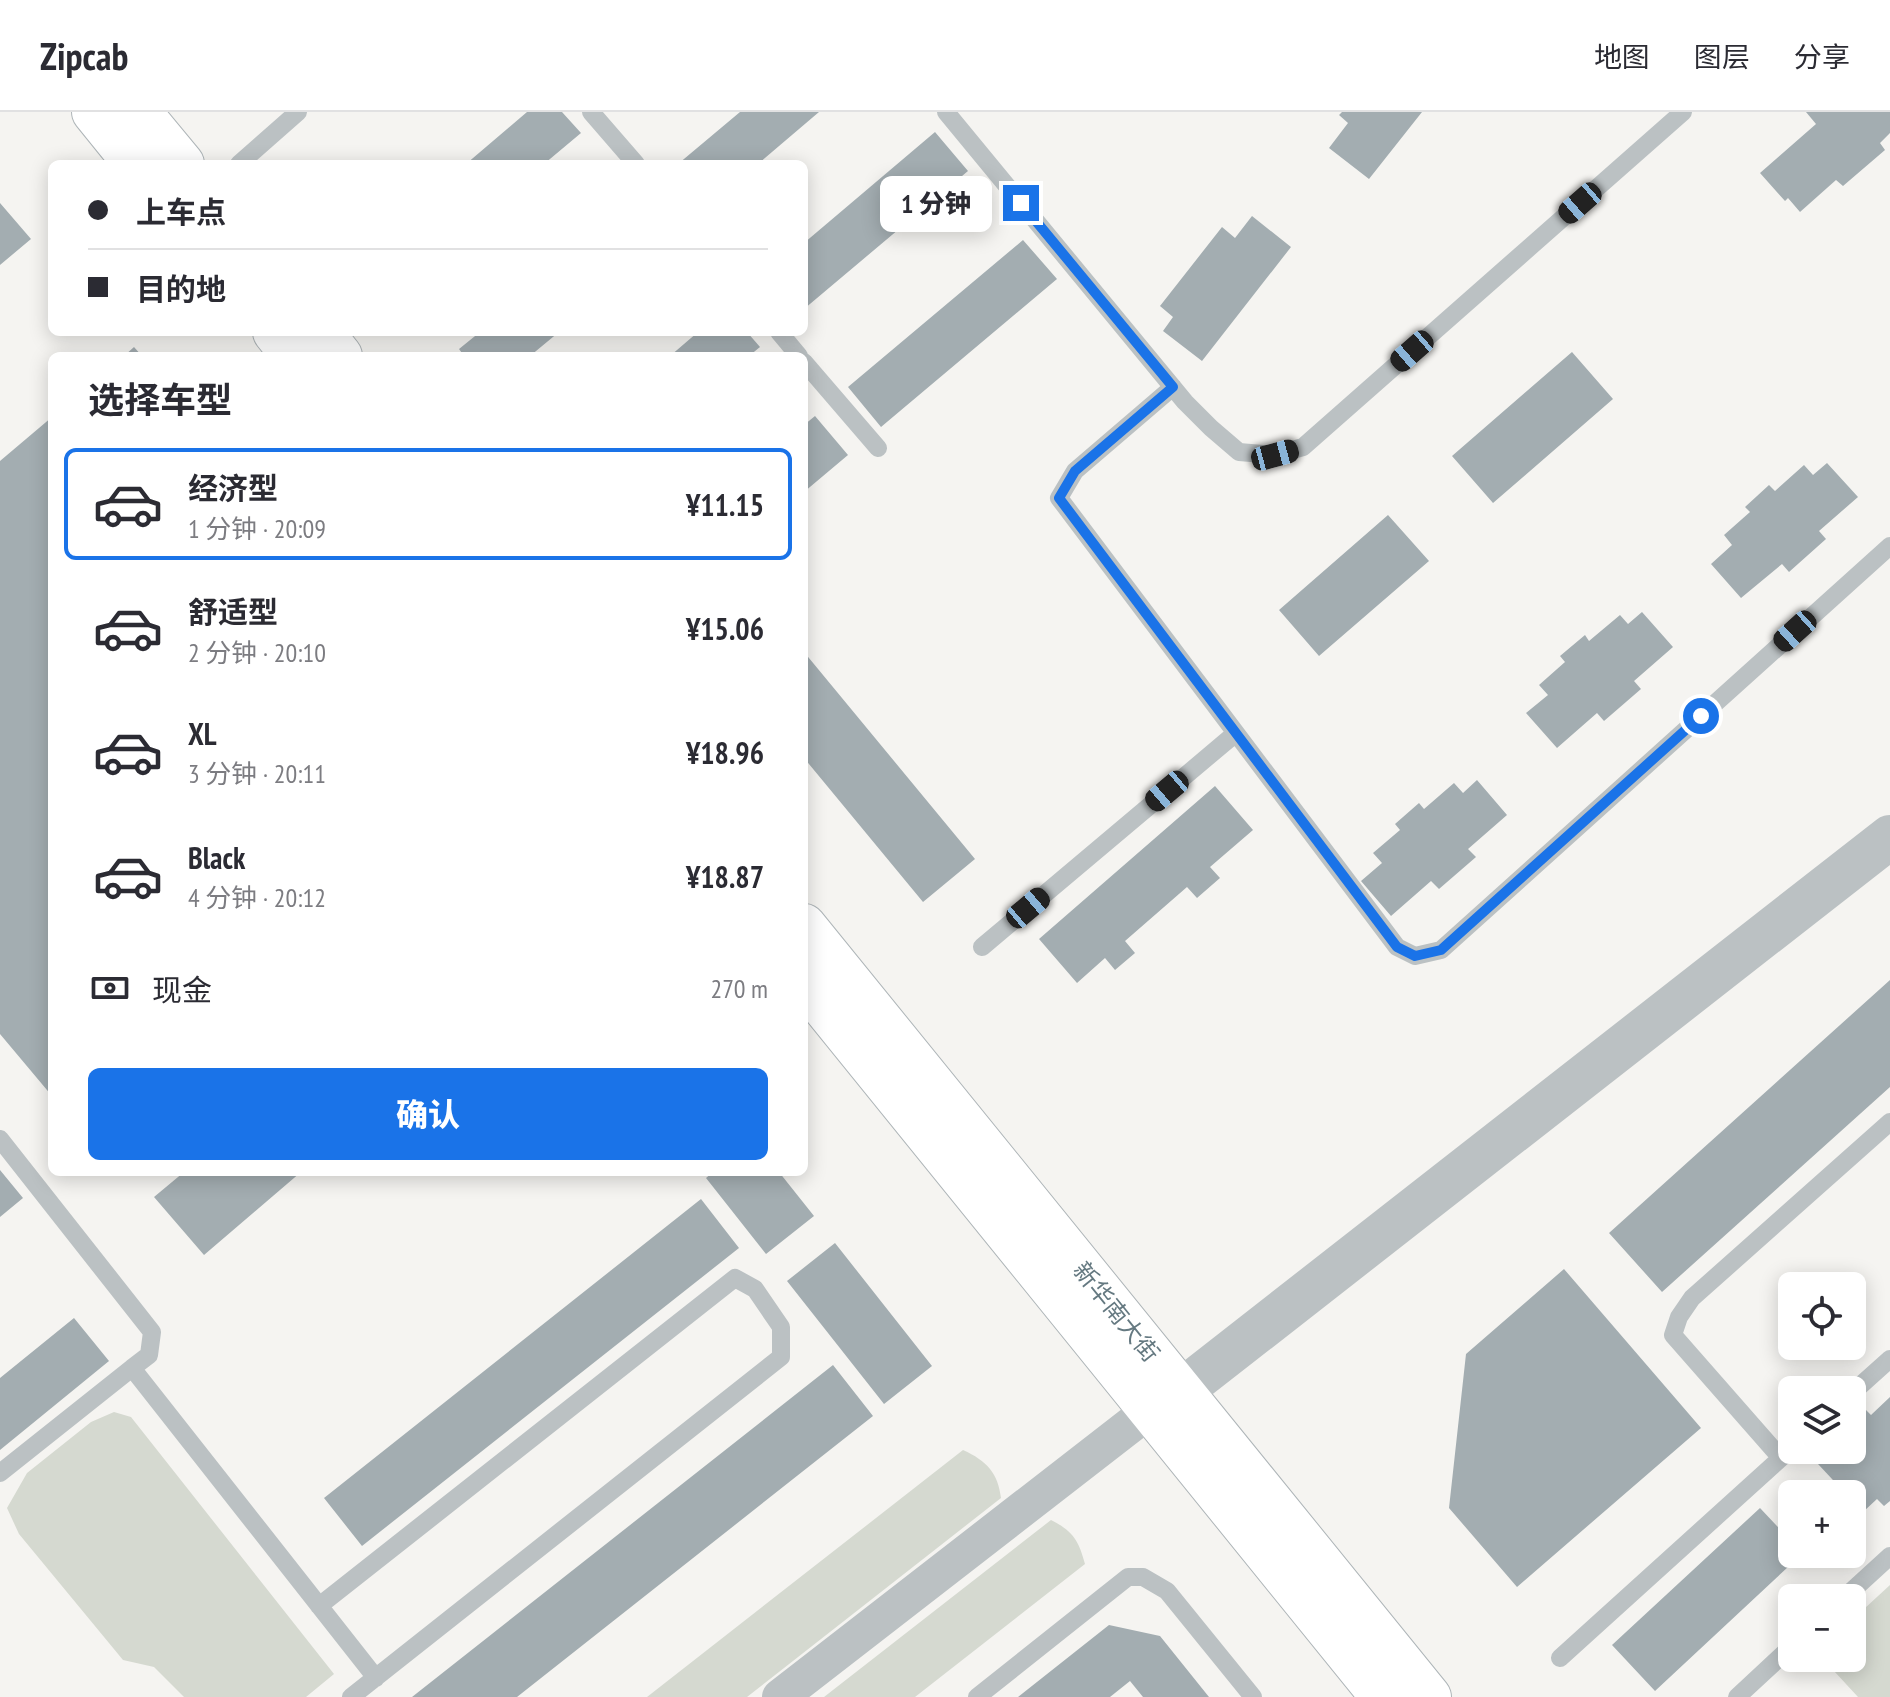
<!DOCTYPE html>
<html lang="zh">
<meta charset="utf-8">
<style>
:root{--surface:#fff;--page:#f2f2f3;--text:#2b2b33;--muted:#7c7c81;--line:#e1e1e2;--accent:#1a73e8}
body{margin:0;font-family:"PT Sans Narrow","Noto Sans SC",sans-serif;background:var(--page);color:var(--text);height:100vh;display:flex;flex-direction:column;font-size:30px;white-space:nowrap}
*{box-sizing:border-box;margin:0}
p{font-size:26px;color:var(--muted)}
.icon{flex:none;width:44px;height:44px;fill:none;stroke:currentColor;stroke-width:2;stroke-linecap:round;stroke-linejoin:round}
.map{position:relative;flex:1;overflow:hidden}
.side{position:absolute;left:48px;top:240px;width:760px;height:824px;display:flex;flex-direction:column;background:var(--surface);border-radius:12px;box-shadow:0 4px 20px #0003}
.side>*{flex:none}
.banner{position:absolute;left:48px;top:48px;width:760px;height:176px;border-radius:12px;box-shadow:0 4px 20px #0003;display:grid;align-content:center;height:176px;padding:0 40px;background:var(--surface)}
.buttons{position:absolute;left:1778px;top:1160px;display:grid;gap:16px}
.buttons a{display:grid;place-items:center;width:88px;height:88px;border-radius:12px;background:var(--surface);box-shadow:0 4px 20px #0003;font-size:40px}
.end{position:absolute;width:36px;height:36px;margin:-18px;border:10px solid #1a73e8;background:#fff;box-shadow:0 0 0 4px #fff}
.from{border-radius:50%}
.bubble{position:absolute;height:56px;border-radius:12px;background:var(--surface);box-shadow:0 4px 20px #0003;font-size:26px;font-weight:800;line-height:56px;text-align:center}
.car{position:absolute;width:24px;height:48px;margin:-24px -12px;border-radius:10px;box-shadow:0 0 6px 2px #0007;background:linear-gradient(#222 24%,#8ab4d8 0 40%,#222 0 76%,#8ab4d8 0 86%,#222 0)}
.banner b{display:flex;align-items:center;gap:28px;height:76px;font-size:30px}
.banner b+b{border-top:2px solid var(--line)}
.banner i{width:20px;height:20px;background:var(--text)}
ul{padding:0;list-style:none}
li{display:flex;align-items:center;gap:24px;height:112px;margin:0 16px 12px;padding:0 24px;border:4px solid transparent;border-radius:12px}
li div{flex:1}
li b{display:block;font-size:30px}
li em{font-style:normal;font-weight:800}
li.active{border-color:var(--accent)}
li>.icon{width:72px;height:72px;stroke-width:1.5}
h2{padding:0 40px;font-size:36px;line-height:96px}
.pay{display:flex;align-items:center;gap:20px;height:88px;padding:0 40px;font-size:30px}
.pay p{margin-inline-start:auto}
.action{display:flex;gap:16px;margin-top:auto;padding:16px 40px}
.action a{flex:1;height:92px;border-radius:12px;background:var(--accent);color:#fff;font-size:32px;font-weight:800;line-height:92px;text-align:center}
header{display:flex;align-items:center;gap:48px;box-sizing:border-box;height:112px;padding:0 40px;background:var(--surface);border-bottom:2px solid var(--line)}
header strong{font-size:38px}
nav{display:flex;gap:44px;margin-inline-start:auto;font-size:28px}
.map>svg:first-child{display:block}
.green{fill:#d5d9d0}
.building{fill:#a3adb1}
.lines{fill:none;stroke-linecap:round;stroke-linejoin:round}
.secondary-casing{stroke:#aeb5b8;stroke-width:46}
.service{stroke:#bbc1c3;stroke-width:18}
.minor{stroke:#bbc1c3;stroke-width:36}
.tertiary{stroke:#bbc1c3;stroke-width:44}
.secondary{stroke:#fff;stroke-width:44}
.route{stroke:#1a73e8;stroke-width:10}
.labels{text-anchor:middle;stroke-width:8;stroke-linejoin:round;paint-order:stroke}
.street-label{font-size:24px;fill:#657981;stroke:#fff}
</style>
<header>
<strong>Zipcab</strong>
<nav><a>地图</a><a>图层</a><a>分享</a></nav>
</header>
<div class="map">
<svg width="1890" height="1585" viewBox="0 0 1890 1585">
<rect width="100%" height="100%" fill="#f5f4f1"/>
<path class="green" d="M 114,1300 L 131,1305 L 334,1562 L 306,1585 L 184,1585 L 154,1555 L 123,1548 L 19,1422 L 7,1396 L 27,1361 L 91,1310 Z
M 963,1338 C 987,1349 998,1361 1001,1386 L 747,1585 L 647,1585 Z
M 1051,1408 C 1073,1419 1079,1429 1085,1452 L 915,1585 L 824,1585 Z
M 1890,1473 L 1890,1585 L 1858,1585 L 1822,1546 L 1852,1546 L 1852,1508 Z"/>
<path class="building" d="M 527,0 L 562,0 L 581,21 L 544,52 L 466,52 Z
M 740,0 L 819,0 L 758,52 L 678,52 Z
M 1342,0 L 1422,0 L 1369,67 L 1329,36 L 1348,11 L 1339,3 Z
M 1806,0 L 1890,0 L 1890,21 L 1880,31 L 1885,38 L 1843,74 L 1836,68 L 1800,100 L 1788,86 L 1785,89 L 1760,61 L 1816,12 Z
M 935,20 L 968,59 L 804,197 L 804,131 Z
M 0,91 L 31,127 L 0,153 Z
M 1252,104 L 1291,135 L 1202,249 L 1163,219 L 1173,205 L 1160,194 L 1222,115 L 1235,126 Z
M 1023,128 L 1057,167 L 881,315 L 848,275 Z
M 480,220 L 559,220 L 530,244 L 464,244 L 459,237 Z
M 698,220 L 747,220 L 760,235 L 749,244 L 670,244 Z
M 134,235 L 142,244 L 124,244 Z
M 1572,240 L 1613,287 L 1493,391 L 1452,344 Z
M 815,304 L 848,343 L 804,380 L 804,313 Z
M 52,305 L 52,984 L 0,922 L 0,349 Z
M 1827,351 L 1858,385 L 1819,419 L 1826,427 L 1789,460 L 1782,452 L 1741,486 L 1711,452 L 1732,433 L 1724,423 L 1750,400 L 1745,395 L 1769,373 L 1775,379 L 1804,353 L 1813,363 Z
M 1388,403 L 1429,449 L 1319,544 L 1279,498 Z
M 1642,500 L 1673,535 L 1634,569 L 1641,577 L 1604,609 L 1597,601 L 1557,636 L 1526,601 L 1548,583 L 1539,573 L 1565,550 L 1560,544 L 1585,523 L 1589,529 L 1620,503 L 1628,512 Z
M 804,540 L 975,747 L 923,790 L 804,646 Z
M 1477,668 L 1507,703 L 1468,737 L 1476,745 L 1439,777 L 1431,769 L 1391,804 L 1361,769 L 1382,751 L 1373,741 L 1400,718 L 1395,712 L 1419,691 L 1424,697 L 1454,671 L 1463,681 Z
M 1215,674 L 1253,718 L 1210,755 L 1220,766 L 1197,786 L 1187,775 L 1125,829 L 1135,841 L 1115,858 L 1105,846 L 1077,871 L 1039,827 Z
M 1890,868 L 1890,975 L 1662,1180 L 1609,1121 Z
M 0,1058 L 23,1086 L 0,1105 Z
M 184,1060 L 301,1060 L 204,1143 L 154,1085 Z
M 713,1060 L 779,1060 L 814,1104 L 766,1142 L 706,1066 Z
M 701,1087 L 739,1136 L 362,1434 L 324,1386 Z
M 835,1131 L 932,1254 L 884,1292 L 787,1169 Z
M 1564,1157 L 1701,1316 L 1517,1475 L 1449,1396 L 1466,1242 Z
M 74,1206 L 109,1249 L 0,1338 L 0,1266 Z
M 833,1253 L 873,1304 L 517,1585 L 412,1585 Z
M 1890,1285 L 1890,1389 L 1884,1394 L 1877,1387 L 1863,1400 L 1852,1389 L 1852,1382 L 1846,1382 L 1818,1352 L 1830,1341 L 1828,1338 L 1852,1338 L 1852,1308 L 1866,1298 L 1871,1303 Z
M 1760,1396 L 1792,1430 L 1792,1442 L 1802,1442 L 1655,1579 L 1612,1533 Z
M 1109,1513 L 1160,1524 L 1209,1585 L 1143,1585 L 1130,1569 L 1110,1585 L 1018,1585 Z"/>
<g class="lines">
<defs>
<path id="secondary" d="M 94,0 L 136,52
M 139,0 L 182,52
M 275,220 L 294,244
M 321,220 L 340,244
M 804,814 L 1429,1585
M 804,870 L 1383,1585"/>
</defs>
<use href="#secondary" class="secondary-casing"/>
<path class="service" d="M 591,0 L 636,52
M 946,0 L 1185,290 L 1211,316 L 1239,340 L 1275,343 L 1303,335 L 1683,0
M 239,52 L 298,0
M 779,220 L 799,244
M 804,250 L 878,336
M 1173,275 L 1075,359 L 1059,386 L 1397,835 L 1415,844 L 1441,838 L 1890,434
M 982,835 L 1236,621
M 0,1027 L 152,1220 L 149,1243 L 132,1256
M 1852,1281 L 1890,1247
M 1781,1346 L 1673,1223 L 1679,1205 L 1692,1186 L 1890,1010
M 0,1361 L 132,1256 L 376,1566
M 1844,1486 L 1890,1444
M 319,1494 L 735,1166 L 755,1177 L 781,1215 L 781,1245 L 351,1585
M 1560,1546 L 1792,1336
M 977,1585 L 1128,1465 L 1143,1465 L 1167,1479 L 1253,1585
M 1737,1585 L 1792,1534"/>
<path class="minor" d="M 780,1585 L 1150,1298"/>
<path class="tertiary" d="M 1181,1279 L 1890,725"/>
<use href="#secondary" class="secondary"/>
</g>
<g class="lines">
<path class="route" d="M 1021,91 L 1173,275 L 1075,359 L 1059,386 L 1397,835 L 1415,844 L 1441,838 L 1701,604"/>
</g>
<g class="labels">
<g class="street-label">
<text transform="translate(1116 1200) rotate(51)" y="8">新华南大街</text>
</g>
</g>
</svg>
<div class="buttons">
<a><svg class="icon" aria-label="locate" viewBox="0 0 24 24"><circle cx="12" cy="12" r="6"/><path d="M12 2v4M12 18v4M2 12h4M18 12h4"/></svg></a>
<a><svg class="icon" aria-label="layers" viewBox="0 0 24 24"><path d="M12 4l9 5-9 5-9-5zM3 14l9 5 9-5"/></svg></a>
<a>+</a>
<a>−</a>
</div>
<i class="end from" style="left:1701px;top:604px"></i>
<i class="end" style="left:1021px;top:91px"></i>
<div class="bubble" style="left:880px;top:64px;width:112px">1 分钟</div>
<i class="car" style="left:1580px;top:91px;rotate:229deg"></i>
<i class="car" style="left:1412px;top:239px;rotate:229deg"></i>
<i class="car" style="left:1275px;top:343px;rotate:75deg"></i>
<i class="car" style="left:1795px;top:519px;rotate:228deg"></i>
<i class="car" style="left:1167px;top:679px;rotate:230deg"></i>
<i class="car" style="left:1028px;top:796px;rotate:50deg"></i>
<div class="banner">
<b><i class="from"></i>上车点</b>
<b><i></i>目的地</b>
</div>
<section class="side">
<h2>选择车型</h2>
<ul>
<li class="active"><svg class="icon" aria-label="car" viewBox="0 0 24 24"><path d="M5 17H2v-5l4-1 3-4h7l3 4 3 1v5h-3M9 17h6M6 11h13"/><circle cx="7" cy="17" r="2"/><circle cx="17" cy="17" r="2"/></svg><div><b>经济型</b><p>1 分钟 · 20:09</p></div><em>¥11.15</em></li>
<li><svg class="icon" aria-label="car" viewBox="0 0 24 24"><path d="M5 17H2v-5l4-1 3-4h7l3 4 3 1v5h-3M9 17h6M6 11h13"/><circle cx="7" cy="17" r="2"/><circle cx="17" cy="17" r="2"/></svg><div><b>舒适型</b><p>2 分钟 · 20:10</p></div><em>¥15.06</em></li>
<li><svg class="icon" aria-label="car" viewBox="0 0 24 24"><path d="M5 17H2v-5l4-1 3-4h7l3 4 3 1v5h-3M9 17h6M6 11h13"/><circle cx="7" cy="17" r="2"/><circle cx="17" cy="17" r="2"/></svg><div><b>XL</b><p>3 分钟 · 20:11</p></div><em>¥18.96</em></li>
<li><svg class="icon" aria-label="car" viewBox="0 0 24 24"><path d="M5 17H2v-5l4-1 3-4h7l3 4 3 1v5h-3M9 17h6M6 11h13"/><circle cx="7" cy="17" r="2"/><circle cx="17" cy="17" r="2"/></svg><div><b>Black</b><p>4 分钟 · 20:12</p></div><em>¥18.87</em></li>
</ul>
<div class="pay"><svg class="icon" aria-label="cash" viewBox="0 0 24 24"><path d="M3 7h18v10H3z"/><circle cx="12" cy="12" r="2"/></svg>现金<p>270 m</p></div>
<div class="action"><a>确认</a></div>
</section>
</div>
